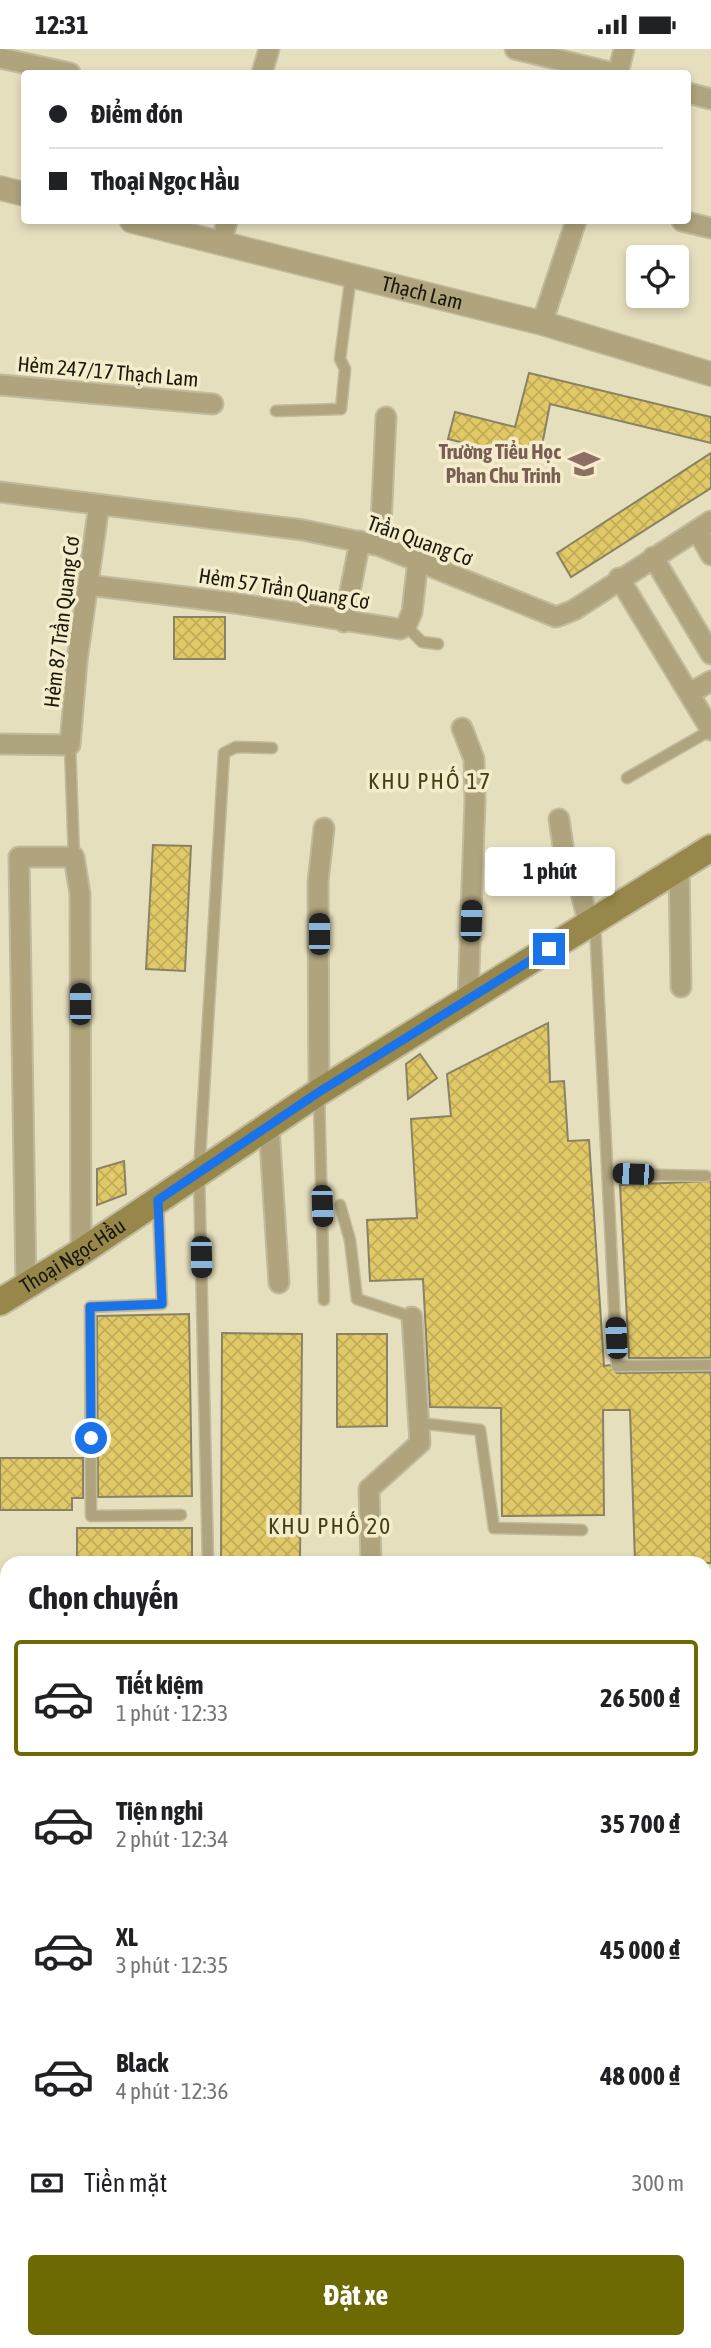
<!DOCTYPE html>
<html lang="vi">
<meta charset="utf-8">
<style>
:root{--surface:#fff;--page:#f2f2f2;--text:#202124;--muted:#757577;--line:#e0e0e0;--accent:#6d6a04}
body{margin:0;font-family:"Asap Condensed",sans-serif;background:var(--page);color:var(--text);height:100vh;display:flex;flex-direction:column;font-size:26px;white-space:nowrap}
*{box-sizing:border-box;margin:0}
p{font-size:23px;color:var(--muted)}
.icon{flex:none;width:38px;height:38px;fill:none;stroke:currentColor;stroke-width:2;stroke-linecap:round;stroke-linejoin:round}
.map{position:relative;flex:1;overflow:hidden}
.details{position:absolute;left:0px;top:1507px;width:712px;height:793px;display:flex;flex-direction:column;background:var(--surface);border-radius:21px 21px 0 0;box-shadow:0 4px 10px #0003}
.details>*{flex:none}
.guide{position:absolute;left:21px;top:21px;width:670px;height:154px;border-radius:7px;box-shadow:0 4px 10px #0003;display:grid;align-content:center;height:154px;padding:0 28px;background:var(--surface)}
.controls{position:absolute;left:626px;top:196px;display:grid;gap:14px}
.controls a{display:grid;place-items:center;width:63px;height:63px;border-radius:7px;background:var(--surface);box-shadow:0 4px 10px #0003;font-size:35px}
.end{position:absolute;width:32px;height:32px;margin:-16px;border:9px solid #1a73e8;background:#fff;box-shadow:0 0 0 4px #fff}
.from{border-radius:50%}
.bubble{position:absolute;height:49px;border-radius:7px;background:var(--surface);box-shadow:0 4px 10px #0003;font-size:23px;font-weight:700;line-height:49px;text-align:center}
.car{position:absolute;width:21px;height:42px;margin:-21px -10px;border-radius:9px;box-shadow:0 0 5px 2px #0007;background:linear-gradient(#222 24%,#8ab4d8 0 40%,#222 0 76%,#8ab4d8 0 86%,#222 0)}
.guide b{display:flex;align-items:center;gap:24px;height:66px;font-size:26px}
.guide b+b{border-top:2px solid var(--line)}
.guide i{width:18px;height:18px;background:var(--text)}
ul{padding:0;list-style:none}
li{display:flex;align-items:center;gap:21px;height:116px;margin:0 14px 10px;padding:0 14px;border:4px solid transparent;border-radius:7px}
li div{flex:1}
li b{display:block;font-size:26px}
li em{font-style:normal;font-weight:700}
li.selected{border-color:var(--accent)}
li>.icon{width:63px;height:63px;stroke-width:1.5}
h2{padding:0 28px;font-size:32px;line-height:84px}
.pay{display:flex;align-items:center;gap:18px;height:77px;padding:0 28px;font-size:26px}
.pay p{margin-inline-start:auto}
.primary-button{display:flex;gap:14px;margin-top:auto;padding:14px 28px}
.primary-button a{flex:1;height:80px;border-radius:7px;background:var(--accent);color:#fff;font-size:28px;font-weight:700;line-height:80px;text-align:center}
.status{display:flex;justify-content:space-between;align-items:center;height:49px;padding:0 35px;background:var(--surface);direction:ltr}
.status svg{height:19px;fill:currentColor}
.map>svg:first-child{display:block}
.water{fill:url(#water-rules)}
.building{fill:url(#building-cross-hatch);stroke:#898264;stroke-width:2}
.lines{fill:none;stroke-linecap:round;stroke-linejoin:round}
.service-casing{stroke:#c1bb9e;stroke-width:13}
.minor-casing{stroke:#c1bb9e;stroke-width:23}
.tertiary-casing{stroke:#c1bb9e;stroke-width:26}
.secondary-casing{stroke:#c1bb9e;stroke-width:30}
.service{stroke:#afa47d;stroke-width:10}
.minor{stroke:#afa47d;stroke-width:19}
.tertiary{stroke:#afa47d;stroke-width:23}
.secondary{stroke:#97874a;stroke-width:26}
.route{stroke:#1a73e8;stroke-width:9}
.labels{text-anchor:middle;stroke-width:7;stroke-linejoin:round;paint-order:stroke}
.street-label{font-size:21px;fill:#1b180c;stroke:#f4eccb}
.education-label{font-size:21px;font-weight:bold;fill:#785e54;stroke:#f4eccb;text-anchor:end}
.neighbourhood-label{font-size:23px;letter-spacing:2px;fill:#413f16;stroke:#f4eccb}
</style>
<div class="status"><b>12:31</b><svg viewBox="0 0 49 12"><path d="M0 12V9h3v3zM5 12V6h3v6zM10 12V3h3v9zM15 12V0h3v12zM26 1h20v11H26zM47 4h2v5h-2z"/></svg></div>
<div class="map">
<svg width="711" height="2299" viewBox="0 0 711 2299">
<defs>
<pattern id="water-rules" width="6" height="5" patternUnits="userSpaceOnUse" patternTransform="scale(1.75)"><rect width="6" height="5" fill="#31c8da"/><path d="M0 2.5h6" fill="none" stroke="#2babba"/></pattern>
<pattern id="building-cross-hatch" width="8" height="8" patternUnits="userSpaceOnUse" patternTransform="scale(1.75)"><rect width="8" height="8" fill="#e1c967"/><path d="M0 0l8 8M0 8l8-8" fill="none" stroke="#c0ac58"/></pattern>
</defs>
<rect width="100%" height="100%" fill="#e6dfbe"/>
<path class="water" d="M 705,1802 L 711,1802 L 711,1852 L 705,1852 Z"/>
<path class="building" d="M 529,324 L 711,368 L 711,394 L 550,355 L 539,412 L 448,390 L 455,363 L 515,378 Z
M 711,404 L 711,439 L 571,528 L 557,504 Z
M 174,568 L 225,568 L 225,610 L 174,610 Z
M 153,796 L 191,797 L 185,922 L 146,920 Z
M 548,974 L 550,1033 L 564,1032 L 568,1092 L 589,1091 L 604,1317 L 610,1316 L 617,1324 L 711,1323 L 711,1514 L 635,1514 L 630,1361 L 603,1361 L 604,1466 L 502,1467 L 501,1359 L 430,1358 L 423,1230 L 370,1232 L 367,1171 L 417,1169 L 411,1070 L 451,1067 L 447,1025 Z
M 420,1005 L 437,1029 L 408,1050 L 406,1015 Z
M 124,1112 L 126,1145 L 97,1156 L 97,1120 Z
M 711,1132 L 711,1309 L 629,1309 L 620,1136 Z
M 189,1265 L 192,1447 L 98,1448 L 97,1267 Z
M 222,1284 L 302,1285 L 300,1514 L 221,1514 Z
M 337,1285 L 387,1285 L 387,1377 L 337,1378 Z
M 0,1409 L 83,1409 L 83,1449 L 72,1449 L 72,1461 L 0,1461 Z
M 77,1479 L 192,1479 L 192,1514 L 77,1514 Z"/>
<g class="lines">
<defs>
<path id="service" d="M 276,362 L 341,360 L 345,320 L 340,310 L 351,226
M 406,577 L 422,593 L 438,595
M 70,696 L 74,808
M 627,729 L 711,681
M 595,875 L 617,1317 L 711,1316
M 319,1046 L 324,1251
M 609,1125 L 706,1127
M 158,1155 L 162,1255 L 90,1258 L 91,1467 L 181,1466
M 340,1156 L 350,1191 L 357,1250 L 412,1268
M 419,1374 L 480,1381 L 494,1479 L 582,1481
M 208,1514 L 199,1124 L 224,704 L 236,698 L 272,699
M 705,1600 L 711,1600
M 705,1891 L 711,1891
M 0,1998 L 7,1999
M 705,2053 L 711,2055
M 705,2250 L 711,2251
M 572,2299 L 573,2292"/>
<path id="minor" d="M 515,0 L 613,24
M 0,9 L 70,24
M 262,24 L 269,0
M 618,24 L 624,0
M 688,44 L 711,50
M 682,172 L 711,179
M 222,193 L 227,172
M 542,274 L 576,172
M 0,336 L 213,355
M 0,443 L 303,481 L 380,497 L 556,568 L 574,561 L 711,472
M 697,481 L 711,506
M 380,497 L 386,368
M 653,508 L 711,605
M 619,529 L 711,681
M 88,536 L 234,554 L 400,580 L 406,577 L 412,563 L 418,511
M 344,573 L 360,492
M 690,644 L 711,632
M 462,679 L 474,710 L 475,752 L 468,950
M 0,695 L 70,696 L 77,612 L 99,456
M 559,770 L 567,823 L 580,841 L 589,875
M 679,818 L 681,938
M 319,1043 L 318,833 L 324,779
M 269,1078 L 279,1234
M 26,1237 L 19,808 L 74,808 L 80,845 L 81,1203
M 371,1514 L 369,1440 L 420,1394 L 412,1268
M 0,2234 L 7,2235
M 693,2292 L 711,2296
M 382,2299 L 383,2292
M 668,2299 L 669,2292"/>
<g id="tertiary">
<path d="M 0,139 L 24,145"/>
<path id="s1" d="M 132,172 L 542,274 L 711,325"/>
</g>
<g id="secondary">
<path id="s2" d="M 0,1253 L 81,1203 L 319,1043 L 711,799"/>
<path d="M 0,1964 L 7,1965"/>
<path d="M 705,2134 L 711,2135"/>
</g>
</defs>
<use href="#service" class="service-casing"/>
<use href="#minor" class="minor-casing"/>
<use href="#tertiary" class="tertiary-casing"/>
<use href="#secondary" class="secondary-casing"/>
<use href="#service" class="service"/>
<use href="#minor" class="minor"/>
<use href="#tertiary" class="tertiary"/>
<use href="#secondary" class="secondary"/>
</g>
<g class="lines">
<path class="route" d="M 91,1389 L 90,1258 L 162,1255 L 158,1151 L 319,1043 L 549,900"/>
</g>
<defs>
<symbol id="school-bare" viewBox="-9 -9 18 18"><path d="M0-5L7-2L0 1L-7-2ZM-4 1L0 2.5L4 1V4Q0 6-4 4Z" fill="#8d6e63" stroke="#f4eccb" stroke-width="2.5" paint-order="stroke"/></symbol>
</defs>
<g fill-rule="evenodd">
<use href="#school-bare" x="562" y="393" width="44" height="44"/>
</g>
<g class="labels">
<g class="street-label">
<text dy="7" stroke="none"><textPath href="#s1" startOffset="299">Thạch Lam</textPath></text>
<text transform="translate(108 323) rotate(5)" y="7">Hẻm 247/17 Thạch Lam</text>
<text transform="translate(420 492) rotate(20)" y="7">Trần Quang Cơ</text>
<text transform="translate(284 540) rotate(9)" y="7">Hẻm 57 Trần Quang Cơ</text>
<text transform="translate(62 573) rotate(-83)" y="7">Hẻm 87 Trần Quang Cơ</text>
<text dy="7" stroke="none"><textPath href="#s2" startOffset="86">Thoại Ngọc Hầu</textPath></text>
</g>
<g class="education-label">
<text x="561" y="410">Trường Tiểu Học<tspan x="561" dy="24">Phan Chu Trinh</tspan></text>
</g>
<g class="neighbourhood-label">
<text x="430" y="740">KHU PHỐ 17</text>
<text x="330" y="1485">KHU PHỐ 20</text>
</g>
</g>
</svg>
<div class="controls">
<a><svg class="icon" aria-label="locate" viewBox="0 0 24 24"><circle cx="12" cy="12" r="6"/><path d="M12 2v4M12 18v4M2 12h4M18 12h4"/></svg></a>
</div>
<i class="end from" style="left:91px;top:1389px"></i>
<i class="end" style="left:549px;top:900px"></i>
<div class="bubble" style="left:485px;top:798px;width:130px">1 phút</div>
<i class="car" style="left:471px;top:872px;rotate:2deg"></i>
<i class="car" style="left:319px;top:885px;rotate:0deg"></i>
<i class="car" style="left:80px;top:955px;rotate:0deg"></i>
<i class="car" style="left:633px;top:1125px;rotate:272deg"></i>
<i class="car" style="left:322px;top:1157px;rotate:178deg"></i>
<i class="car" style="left:201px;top:1208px;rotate:179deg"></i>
<i class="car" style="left:616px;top:1289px;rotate:357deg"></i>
<div class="guide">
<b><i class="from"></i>Điểm đón</b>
<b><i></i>Thoại Ngọc Hầu</b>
</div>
<section class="details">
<h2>Chọn chuyến</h2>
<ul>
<li class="selected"><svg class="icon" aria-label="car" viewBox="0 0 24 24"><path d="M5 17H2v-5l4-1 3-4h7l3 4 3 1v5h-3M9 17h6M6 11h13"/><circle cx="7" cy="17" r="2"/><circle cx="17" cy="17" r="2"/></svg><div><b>Tiết kiệm</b><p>1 phút · 12:33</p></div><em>26 500 ₫</em></li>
<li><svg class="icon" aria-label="car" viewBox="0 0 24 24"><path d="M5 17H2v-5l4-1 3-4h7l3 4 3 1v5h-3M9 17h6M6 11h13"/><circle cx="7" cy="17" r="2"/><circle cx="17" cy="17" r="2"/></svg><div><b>Tiện nghi</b><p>2 phút · 12:34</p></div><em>35 700 ₫</em></li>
<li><svg class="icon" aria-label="car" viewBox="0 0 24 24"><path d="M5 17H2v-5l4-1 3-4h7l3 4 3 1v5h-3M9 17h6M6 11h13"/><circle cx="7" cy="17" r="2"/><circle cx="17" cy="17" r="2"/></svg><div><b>XL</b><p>3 phút · 12:35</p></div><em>45 000 ₫</em></li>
<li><svg class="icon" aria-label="car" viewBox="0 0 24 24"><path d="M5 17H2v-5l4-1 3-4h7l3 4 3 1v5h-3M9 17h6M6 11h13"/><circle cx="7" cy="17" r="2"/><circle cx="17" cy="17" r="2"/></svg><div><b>Black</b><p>4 phút · 12:36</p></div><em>48 000 ₫</em></li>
</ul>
<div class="pay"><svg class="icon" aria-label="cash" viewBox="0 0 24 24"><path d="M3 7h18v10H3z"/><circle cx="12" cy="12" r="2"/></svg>Tiền mặt<p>300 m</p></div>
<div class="primary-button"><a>Đặt xe</a></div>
</section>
</div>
